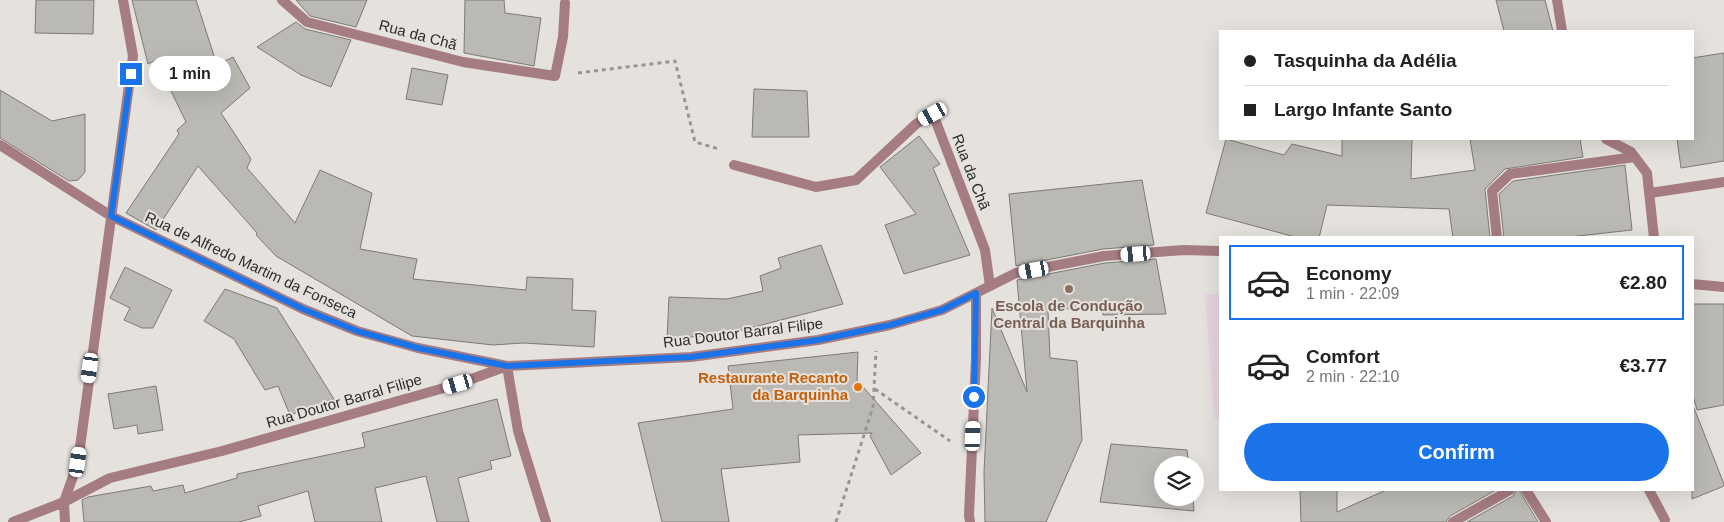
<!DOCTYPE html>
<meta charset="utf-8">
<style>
:root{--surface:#fff;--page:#f2f2f2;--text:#222;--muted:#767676;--line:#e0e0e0;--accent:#1a73e8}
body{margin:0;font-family:Arial,sans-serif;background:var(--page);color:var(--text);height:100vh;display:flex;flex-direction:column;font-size:19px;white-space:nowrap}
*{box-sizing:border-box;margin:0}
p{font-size:16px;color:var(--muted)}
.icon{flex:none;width:28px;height:28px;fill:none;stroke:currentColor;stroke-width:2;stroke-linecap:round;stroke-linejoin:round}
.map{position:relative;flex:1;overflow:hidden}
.drawer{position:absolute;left:1219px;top:236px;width:475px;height:255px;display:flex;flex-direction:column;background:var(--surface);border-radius:0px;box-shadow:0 5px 20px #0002}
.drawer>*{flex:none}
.guide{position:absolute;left:1219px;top:30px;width:475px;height:110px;border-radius:0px;box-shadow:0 5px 20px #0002;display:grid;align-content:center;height:110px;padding:0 25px;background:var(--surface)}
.controls{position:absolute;left:1154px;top:456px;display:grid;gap:10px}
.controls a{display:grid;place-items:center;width:50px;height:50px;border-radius:50%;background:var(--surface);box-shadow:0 5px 20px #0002;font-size:25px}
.end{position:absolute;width:22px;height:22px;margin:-11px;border:6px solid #1a73e8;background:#fff;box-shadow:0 0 0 2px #fff}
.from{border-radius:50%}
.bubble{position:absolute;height:35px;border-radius:18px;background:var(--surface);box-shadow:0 5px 20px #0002;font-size:16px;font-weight:700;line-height:35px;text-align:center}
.car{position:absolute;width:15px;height:30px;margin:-15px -8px;border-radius:6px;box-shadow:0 0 4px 1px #0007;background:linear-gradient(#fff 24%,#345 0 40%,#fff 0 76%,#345 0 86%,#fff 0)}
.guide b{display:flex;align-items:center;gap:18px;height:48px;font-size:19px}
.guide b+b{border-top:1px solid var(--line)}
.guide i{width:12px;height:12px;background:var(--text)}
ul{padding:9px 0 0;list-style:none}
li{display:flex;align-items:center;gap:15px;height:75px;margin:0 10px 8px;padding:0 15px;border:2px solid transparent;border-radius:0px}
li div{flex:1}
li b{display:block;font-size:19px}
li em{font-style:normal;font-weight:700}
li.current{border-color:var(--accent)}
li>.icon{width:45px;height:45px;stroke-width:1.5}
.button{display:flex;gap:10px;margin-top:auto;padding:10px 25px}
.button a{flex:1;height:58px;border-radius:30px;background:var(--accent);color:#fff;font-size:20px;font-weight:700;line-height:58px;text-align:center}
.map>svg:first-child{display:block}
.education{fill:#e7d2e0}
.building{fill:#bbb9b4;stroke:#7c7a76}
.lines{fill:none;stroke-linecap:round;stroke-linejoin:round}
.path{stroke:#979592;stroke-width:3;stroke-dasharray:4 4;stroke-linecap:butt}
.street{stroke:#a57c81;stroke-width:10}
.route{stroke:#1a73e8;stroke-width:6}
.education-dot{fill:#8d6e63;stroke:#e5e2de;stroke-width:2}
.food-dot{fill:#e8710a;stroke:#e5e2de;stroke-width:2}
.labels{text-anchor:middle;stroke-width:4;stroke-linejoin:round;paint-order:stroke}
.street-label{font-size:15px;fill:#2d2c2b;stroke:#e5e2de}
.education-label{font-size:15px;font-weight:bold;fill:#785e54;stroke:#e5e2de}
.food-label{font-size:15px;font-weight:bold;fill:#c56008;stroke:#e5e2de;text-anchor:end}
</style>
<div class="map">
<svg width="1724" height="522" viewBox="0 0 1724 522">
<rect width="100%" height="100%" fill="#e5e2de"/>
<path class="education" d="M 1205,294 L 1220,294 L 1220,418 L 1214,418 Z"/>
<path class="building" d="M 36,0 L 94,0 L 93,34 L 35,33 Z
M 132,0 L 196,0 L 217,65 L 233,57 L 250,88 L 221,113 L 251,159 L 247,168 L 295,223 L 320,170 L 372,193 L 360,249 L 417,259 L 413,279 L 526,290 L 527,277 L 573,279 L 572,310 L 596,311 L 594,347 L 523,343 L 493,345 L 412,336 L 276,256 L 256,235 L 257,233 L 198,166 L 156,230 L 126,213 L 179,134 L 177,130 L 186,122 L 156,60 L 148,64 Z
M 296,0 L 367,0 L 356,27 L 310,16 Z
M 465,0 L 504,0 L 505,13 L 541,18 L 534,66 L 464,53 Z
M 1496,0 L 1545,0 L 1553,31 L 1504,31 Z
M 296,22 L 305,29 L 351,40 L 331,87 L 301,75 L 257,47 Z
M 1724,53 L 1724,161 L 1681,168 L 1677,139 L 1692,139 L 1692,58 Z
M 412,68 L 448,75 L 442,105 L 406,99 Z
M 754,89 L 807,91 L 809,137 L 752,137 Z
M 0,90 L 52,121 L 85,114 L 85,172 L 78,180 L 69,181 L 0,138 Z
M 919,136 L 940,164 L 933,168 L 970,255 L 904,274 L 885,225 L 916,214 L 880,167 Z
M 1226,139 L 1284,155 L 1292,144 L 1342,156 L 1342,139 L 1412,139 L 1411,179 L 1475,170 L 1470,139 L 1580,139 L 1583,157 L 1505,169 L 1485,189 L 1490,238 L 1453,238 L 1449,209 L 1327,205 L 1319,238 L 1299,238 L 1206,213 Z
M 1625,165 L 1632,230 L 1560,238 L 1504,238 L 1499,194 L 1513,181 Z
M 1142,180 L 1154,245 L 1103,249 L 1016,266 L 1009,194 Z
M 821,245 L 843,304 L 727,334 L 667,339 L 669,297 L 727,299 L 763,291 L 760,276 L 781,268 L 778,258 Z
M 1156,259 L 1166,314 L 1103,315 L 1102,305 L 1048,311 L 1050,358 L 1077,361 L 1082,440 L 1046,522 L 985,522 L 984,472 L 992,308 L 1027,392 L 1017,280 L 1105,263 Z
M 125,267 L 172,290 L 153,328 L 142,328 L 124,320 L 130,308 L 110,298 Z
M 225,289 L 277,308 L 334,399 L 290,415 L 278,386 L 265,390 L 234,339 L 204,321 Z
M 1692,304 L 1724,304 L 1724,405 L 1697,410 L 1692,392 Z
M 858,352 L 857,380 L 921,453 L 891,475 L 870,436 L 872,433 L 798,435 L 800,462 L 721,469 L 729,522 L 662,522 L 638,423 L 733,409 L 728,366 Z
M 156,386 L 163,430 L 138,434 L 137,425 L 114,429 L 108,394 Z
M 497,399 L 511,456 L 490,461 L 492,469 L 458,478 L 469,522 L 437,522 L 426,476 L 375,488 L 382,522 L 315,522 L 308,491 L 258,506 L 261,516 L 239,522 L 84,522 L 82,500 L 88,497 L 151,486 L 153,491 L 183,485 L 185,493 L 237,478 L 237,474 L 365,447 L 362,433 Z
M 1692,408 L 1694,408 L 1724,484 L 1724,486 L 1692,499 Z
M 1111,444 L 1187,450 L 1189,465 L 1162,465 L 1162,498 L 1193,498 L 1194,511 L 1100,502 Z
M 1300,490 L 1337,490 L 1337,512 L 1386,490 L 1496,490 L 1450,516 L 1446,522 L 1301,522 Z
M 1517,490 L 1519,490 L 1538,522 L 1467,522 L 1513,496 Z"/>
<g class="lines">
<path class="path" d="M 578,73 L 675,61 L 695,142 L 719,149
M 875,389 L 950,441
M 836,522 L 873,407 L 876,351"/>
<path class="street" d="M 282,0 L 307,22 L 463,62 L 555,76 L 563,37 L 565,3
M 1557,0 L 1562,31
M 1606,139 L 1631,152 L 1647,173 L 1654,238
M 0,145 L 111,216 L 303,309 L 357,331 L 418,348 L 507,366 L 518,431 L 546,522
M 734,165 L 816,187 L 856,180 L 916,124 L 933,114 L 985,250 L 990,286
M 1650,193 L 1724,182
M 1497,238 L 1492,191 L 1510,174 L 1635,157
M 1692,284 L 1724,287
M 1526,490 L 1546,522
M 1649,490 L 1665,520
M 13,522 L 64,502 L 110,478 L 222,451 L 458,384 L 507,366 L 691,357 L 818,340 L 890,325 L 942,310 L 1016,273 L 1104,256 L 1184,250 L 1220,251
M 65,522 L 64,502 L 78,462 L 133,56 L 123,0
M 970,522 L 969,515 L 976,358 L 976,293
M 1453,522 L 1510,490"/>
</g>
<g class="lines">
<path class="route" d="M 131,74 L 111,216 L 303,309 L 357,331 L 418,348 L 507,366 L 691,357 L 818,340 L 890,325 L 942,310 L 976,293 L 974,397"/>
</g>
<circle class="education-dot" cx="1069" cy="289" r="5"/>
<circle class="food-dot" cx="858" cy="387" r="5"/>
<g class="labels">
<g class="street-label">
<text transform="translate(418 35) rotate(15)" y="5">Rua da Chã</text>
<text transform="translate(971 172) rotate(69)" y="5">Rua da Chã</text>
<text transform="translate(251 265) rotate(25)" y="5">Rua de Alfredo Martim da Fonseca</text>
<text transform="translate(743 333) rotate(-7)" y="5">Rua Doutor Barral Filipe</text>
<text transform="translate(344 401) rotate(-16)" y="5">Rua Doutor Barral Filipe</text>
</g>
<g class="education-label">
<text x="1069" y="311">Escola de Condução<tspan x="1069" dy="17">Central da Barquinha</tspan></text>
</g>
<g class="food-label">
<text x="848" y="383">Restaurante Recanto<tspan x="848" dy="17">da Barquinha</tspan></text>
</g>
</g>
</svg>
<div class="controls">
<a><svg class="icon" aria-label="layers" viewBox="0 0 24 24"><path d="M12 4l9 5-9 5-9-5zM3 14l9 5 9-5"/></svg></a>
</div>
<i class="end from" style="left:974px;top:397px"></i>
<i class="end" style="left:131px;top:74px"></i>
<div class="bubble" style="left:149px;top:56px;width:82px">1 min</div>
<i class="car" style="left:933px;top:114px;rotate:241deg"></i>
<i class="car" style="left:1136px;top:254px;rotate:266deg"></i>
<i class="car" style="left:1034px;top:270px;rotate:260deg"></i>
<i class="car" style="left:90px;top:368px;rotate:188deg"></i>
<i class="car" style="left:458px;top:384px;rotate:254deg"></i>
<i class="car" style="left:973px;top:436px;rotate:2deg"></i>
<i class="car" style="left:78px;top:462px;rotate:8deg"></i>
<div class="guide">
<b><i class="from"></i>Tasquinha da Adélia</b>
<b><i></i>Largo Infante Santo</b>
</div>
<section class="drawer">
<ul>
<li class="current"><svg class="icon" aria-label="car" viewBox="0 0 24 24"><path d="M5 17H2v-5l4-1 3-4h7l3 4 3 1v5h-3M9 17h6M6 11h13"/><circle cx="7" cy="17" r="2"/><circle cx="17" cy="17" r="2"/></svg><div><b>Economy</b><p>1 min · 22:09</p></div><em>€2.80</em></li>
<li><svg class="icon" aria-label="car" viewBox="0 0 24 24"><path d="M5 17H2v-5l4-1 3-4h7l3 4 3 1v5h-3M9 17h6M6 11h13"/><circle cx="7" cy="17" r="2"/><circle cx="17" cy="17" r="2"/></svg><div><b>Comfort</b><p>2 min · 22:10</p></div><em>€3.77</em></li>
</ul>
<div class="button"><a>Confirm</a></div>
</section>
</div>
